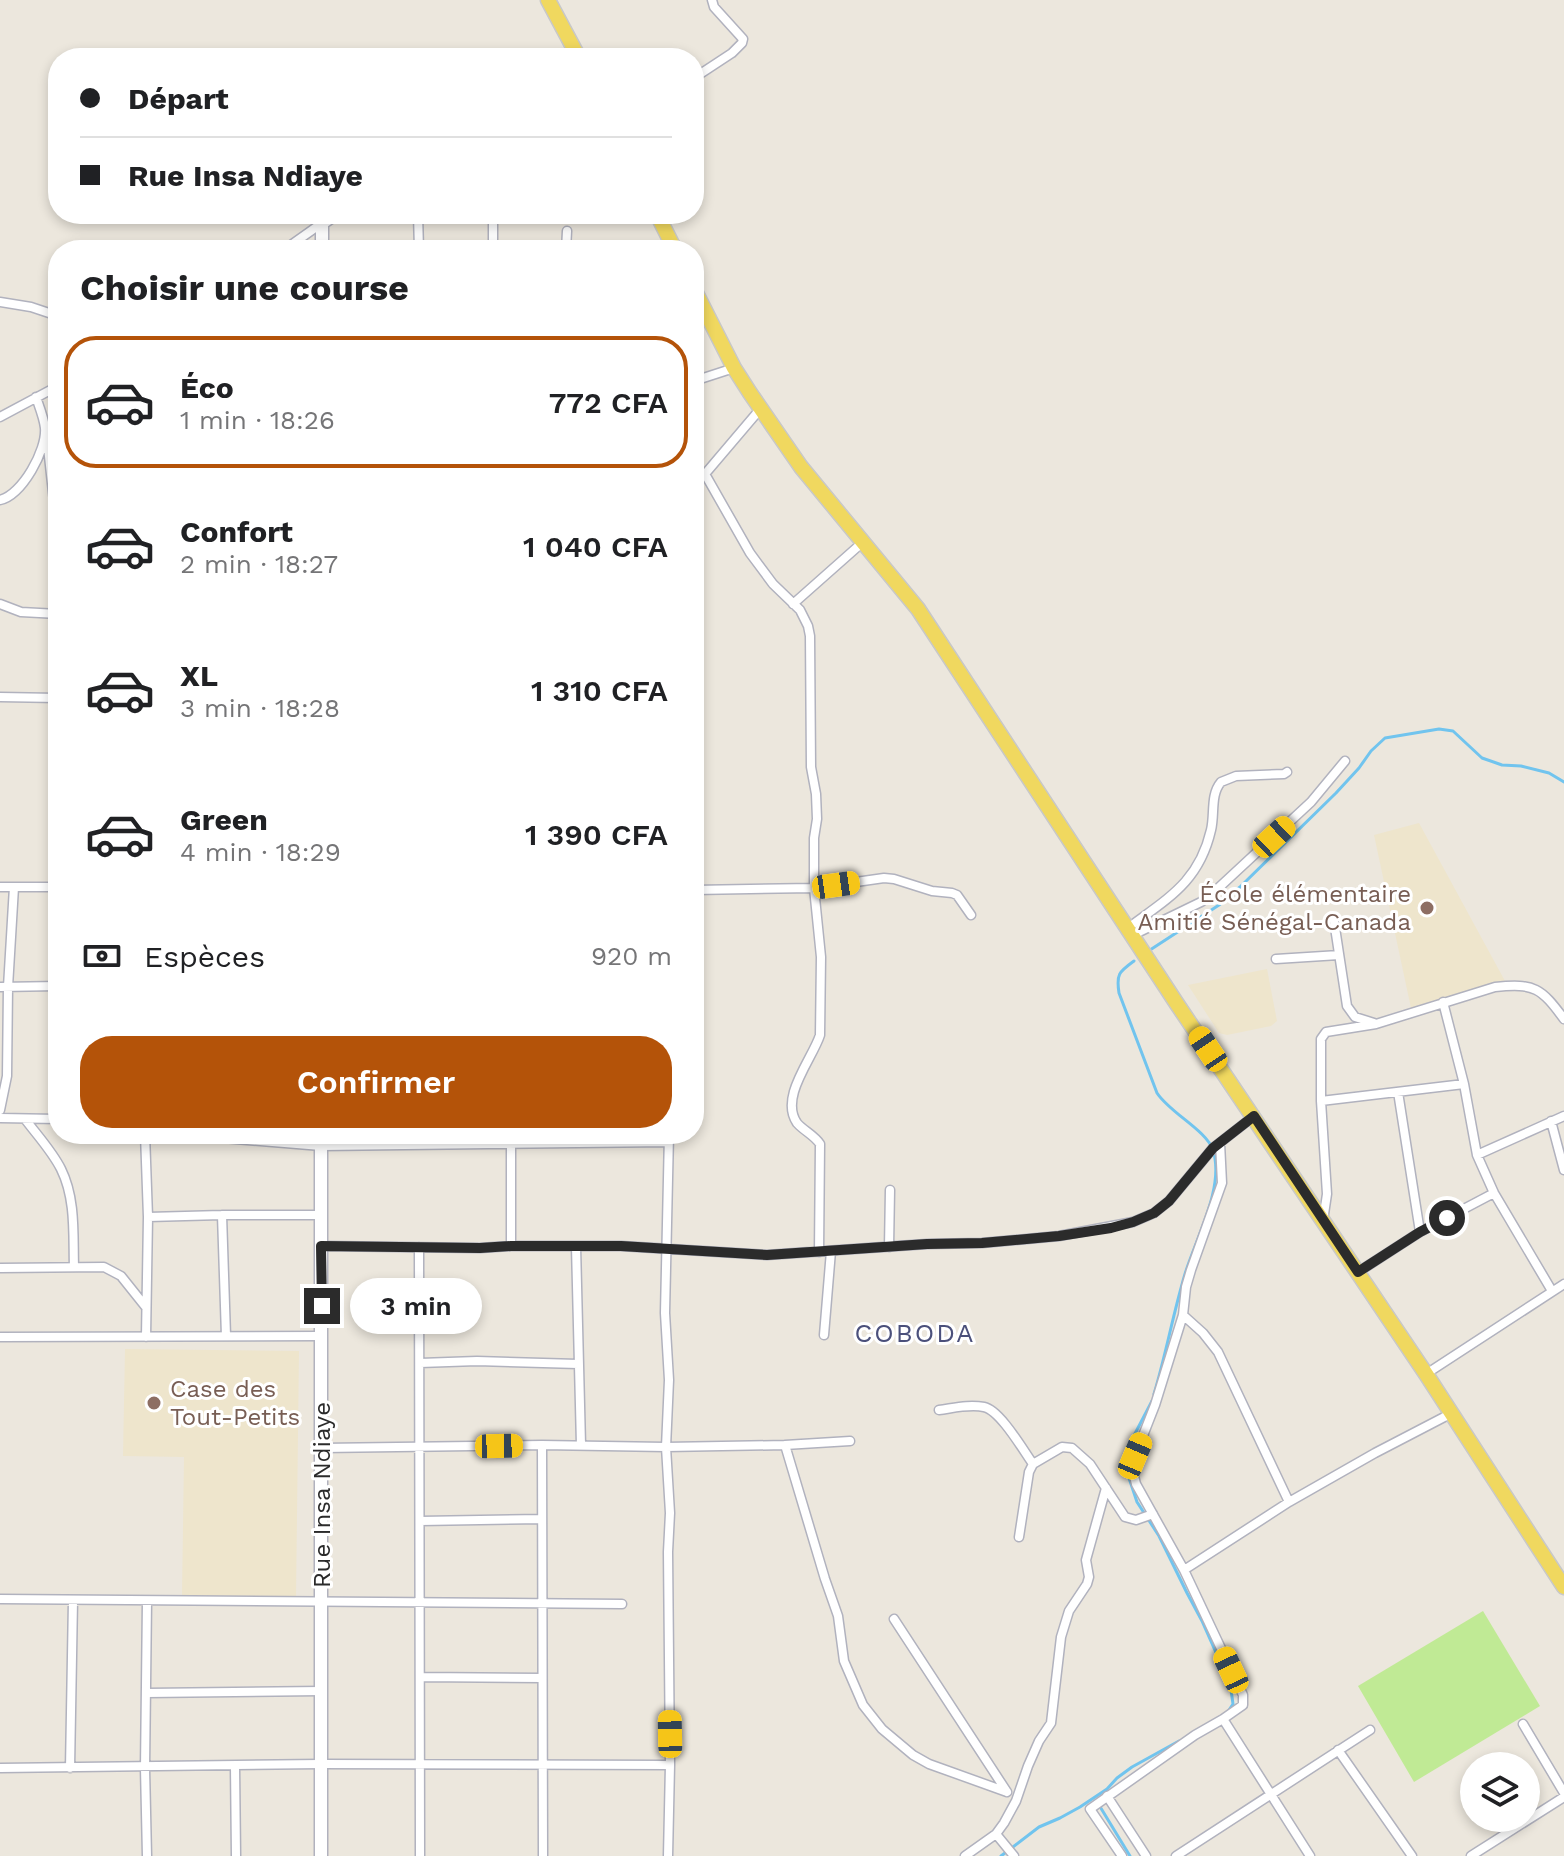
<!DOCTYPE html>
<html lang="fr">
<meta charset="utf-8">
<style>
:root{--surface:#fff;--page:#f6f6f6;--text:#202124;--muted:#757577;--line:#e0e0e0;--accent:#b45309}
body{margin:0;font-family:"Work Sans",sans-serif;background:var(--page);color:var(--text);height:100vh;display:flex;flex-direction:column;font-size:30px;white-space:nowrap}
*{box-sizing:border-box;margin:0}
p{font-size:26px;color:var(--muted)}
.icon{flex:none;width:44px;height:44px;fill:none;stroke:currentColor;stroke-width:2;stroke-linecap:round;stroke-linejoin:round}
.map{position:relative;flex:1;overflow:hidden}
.sheet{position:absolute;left:48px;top:240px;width:656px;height:904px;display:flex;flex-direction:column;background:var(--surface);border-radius:32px;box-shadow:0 4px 12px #0003}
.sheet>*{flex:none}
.top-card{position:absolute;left:48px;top:48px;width:656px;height:176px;border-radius:32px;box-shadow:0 4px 12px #0003;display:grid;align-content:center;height:176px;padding:0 32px;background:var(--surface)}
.fabs{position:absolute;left:1460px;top:1752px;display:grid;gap:16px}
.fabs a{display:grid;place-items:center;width:80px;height:80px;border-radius:50%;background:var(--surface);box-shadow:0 4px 12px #0003;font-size:40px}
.end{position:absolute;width:36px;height:36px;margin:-18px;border:10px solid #2b2b2b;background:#fff;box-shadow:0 0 0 4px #fff}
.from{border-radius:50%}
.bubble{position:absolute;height:56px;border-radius:28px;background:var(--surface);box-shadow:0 4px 12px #0003;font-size:26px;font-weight:600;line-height:56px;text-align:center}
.car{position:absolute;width:24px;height:48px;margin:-24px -12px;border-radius:10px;box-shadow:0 0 6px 2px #0007;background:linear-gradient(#f5c518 24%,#345 0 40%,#f5c518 0 76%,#345 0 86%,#f5c518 0)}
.top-card b{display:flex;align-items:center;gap:28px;height:76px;font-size:30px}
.top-card b+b{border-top:2px solid var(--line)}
.top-card i{width:20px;height:20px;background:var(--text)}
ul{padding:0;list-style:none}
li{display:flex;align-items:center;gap:24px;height:132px;margin:0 16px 12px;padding:0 16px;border:4px solid transparent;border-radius:32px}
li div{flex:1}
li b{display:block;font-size:30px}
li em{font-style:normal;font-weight:600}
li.selected{border-color:var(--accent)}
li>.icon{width:72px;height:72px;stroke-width:1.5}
h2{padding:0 32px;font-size:36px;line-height:96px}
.pay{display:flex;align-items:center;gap:20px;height:88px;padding:0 32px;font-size:30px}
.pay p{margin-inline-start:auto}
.action{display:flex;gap:16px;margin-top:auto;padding:16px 32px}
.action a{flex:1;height:92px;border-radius:32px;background:var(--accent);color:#fff;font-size:32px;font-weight:600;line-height:92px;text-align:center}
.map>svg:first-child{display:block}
.education{fill:#eee5cc}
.pitch{fill:#c0ea95}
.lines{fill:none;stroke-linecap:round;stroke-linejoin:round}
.stream{stroke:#71c4ee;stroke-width:3}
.minor-casing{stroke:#b1b2be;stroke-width:11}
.secondary-casing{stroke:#b1b2be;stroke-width:15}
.primary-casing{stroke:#c8c8c8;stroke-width:17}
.minor{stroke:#fff;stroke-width:8}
.secondary{stroke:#fff;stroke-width:12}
.primary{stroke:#f0d85f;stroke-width:14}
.route{stroke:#2b2b2b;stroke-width:10}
.education-dot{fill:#8d6e63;stroke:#fff;stroke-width:3}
.labels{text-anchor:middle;stroke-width:6;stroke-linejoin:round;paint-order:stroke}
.education-label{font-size:24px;fill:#785e54;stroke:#fff;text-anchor:end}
.street-label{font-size:24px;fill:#2b2b2b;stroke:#fff}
.neighbourhood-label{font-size:26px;letter-spacing:2px;fill:#4b507b;stroke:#fff}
</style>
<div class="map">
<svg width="1564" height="1856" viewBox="0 0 1564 1856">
<rect width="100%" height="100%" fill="#ece7dd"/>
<path class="education" d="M 1419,823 L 1505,981 L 1411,1008 L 1374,835 Z
M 1267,969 L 1277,1021 L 1271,1026 L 1227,1035 L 1219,1033 L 1188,985 Z
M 125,1349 L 299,1351 L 296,1597 L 182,1596 L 184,1457 L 123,1456 Z"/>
<path class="pitch" d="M 1483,1611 L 1540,1706 L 1414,1782 L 1358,1686 Z"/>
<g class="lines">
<path class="stream" d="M 1150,950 L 1219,905 L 1240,887 L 1336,793 L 1359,768 L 1371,751 L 1385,738 L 1439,729 L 1453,731 L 1482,758 L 1502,765 L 1521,766 L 1549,773 L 1564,782
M 1134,961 C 1119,972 1116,974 1119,993 L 1157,1093 C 1170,1113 1206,1130 1213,1150 C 1225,1187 1196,1238 1185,1274 C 1173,1314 1166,1354 1154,1394
M 1152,1401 L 1128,1447 L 1126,1460 L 1129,1478 L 1137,1502 L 1159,1536 L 1187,1593 L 1202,1621 L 1225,1673 L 1231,1690 L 1233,1704 L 1229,1710
M 1099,1805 L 1130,1856
M 1001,1856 L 1039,1827 L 1060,1818 L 1080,1807 L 1107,1789 L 1117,1778 L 1132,1767 L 1179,1741"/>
<defs>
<path id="minor" d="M 694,78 L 732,53 L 742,43 L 743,39 L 714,7 L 712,0
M 418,214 L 419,250
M 493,214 L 493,250
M 284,250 L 322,223
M 566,250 L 567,231
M 0,302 L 31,307 L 58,316
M 694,381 L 734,368
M 0,417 L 58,386
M 46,429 L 58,538 L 58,559
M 705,474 L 750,553 L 773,584 L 800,610 L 808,626 L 810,636 L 811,767 L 816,794 L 817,819 L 814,838 L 814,888 L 821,957 L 820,1035 C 813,1058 779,1097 797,1123 C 804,1131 814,1135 820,1144 L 819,1252
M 694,482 L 705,474 L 761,408
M 0,500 C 22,495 47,450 45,428 C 44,418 39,406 36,397
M 0,604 L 21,612 L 58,614
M 793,604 L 863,542
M 0,697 L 58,698
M 0,887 L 58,887
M 694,890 L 814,888 L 884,878 L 894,879 L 932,891 L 952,893 L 957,895 L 971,915
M 1334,921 L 1347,1006 L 1355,1017 L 1374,1023
M 1128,928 C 1168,898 1199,882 1211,830 C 1215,814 1210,795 1221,782 L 1236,776 L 1284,774 L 1287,772
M 1133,935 L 1201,902 L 1213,893 L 1311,802 L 1345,761
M 1276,959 L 1339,955
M 0,987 L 58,986
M 1443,1002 L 1464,1084 L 1477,1155 L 1494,1193 L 1552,1291
M 1398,1092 L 1420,1232
M 1321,1101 L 1464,1084
M 0,1110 L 7,1076 L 8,987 L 14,887
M 0,1118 L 58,1119
M 25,1119 C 37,1135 52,1151 61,1169 C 76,1199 73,1235 74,1267
M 1551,1121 L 1564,1170
M 145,1134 L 148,1217 L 146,1337
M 174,1134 L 321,1146 L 669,1142
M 1477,1155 L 1564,1116
M 222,1215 L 226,1336
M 148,1217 L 222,1215 L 321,1215
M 1323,1221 L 1327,1194 L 1321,1101 L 1321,1039 L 1326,1032 L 1376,1024 L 1495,987 C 1535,983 1541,988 1564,1019
M 321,1246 L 480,1248 L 511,1246 L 621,1246 L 767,1255 L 927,1244 L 982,1243 L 1059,1236 L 1133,1222 L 1154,1213 L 1169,1201 L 1213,1148 L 1254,1116
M 511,1246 L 511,1134
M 576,1246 L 581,1445
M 419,1247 L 420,1856
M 889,1247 L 890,1190
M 0,1268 L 104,1267 L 121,1276 L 145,1306
M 1358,1272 L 1420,1232 L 1494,1193
M 1183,1315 L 1203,1333 L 1218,1352 L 1289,1502
M 824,1335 L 831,1251
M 0,1337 L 322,1336
M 420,1363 L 477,1361 L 578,1364
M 1426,1374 L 1564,1284
M 939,1410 C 954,1408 969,1404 984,1407 C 1000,1410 1023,1450 1033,1464
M 542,1445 L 543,1856
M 785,1445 L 850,1441
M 322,1448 L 542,1445 L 666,1447 L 785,1445 L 825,1579 L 838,1616 L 844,1661 L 863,1705 L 882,1729 L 913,1755 L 929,1764 L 1007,1792
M 420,1521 L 542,1519
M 1019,1537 L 1029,1472 L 1033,1464 L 1062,1447 L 1072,1448 L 1090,1464 L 1125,1517 L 1136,1520 L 1153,1514
M 1184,1570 L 1289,1502 L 1375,1453 L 1452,1413
M 0,1599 L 622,1604
M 147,1601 L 145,1768 L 147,1856
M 894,1619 L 1007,1792
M 420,1677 L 542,1678
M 147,1693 L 322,1691
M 1223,1719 L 1310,1856
M 1523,1724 L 1564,1793
M 1338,1750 L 1412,1856
M 235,1766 L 236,1856
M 0,1768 L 321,1764 L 670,1765
M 70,1768 L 73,1600
M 1107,1796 L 1146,1856
M 996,1834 L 1014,1856
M 668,1856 L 670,1765 L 668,1552 L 670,1513 L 666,1447 L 669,1380 L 665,1313 L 669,1134
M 965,1856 L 996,1834 L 1004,1823 L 1016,1801 L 1028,1766 L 1039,1741 L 1051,1723 L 1061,1637 L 1069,1611 L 1087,1584 L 1089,1577 L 1086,1560 L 1106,1488
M 1122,1856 L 1090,1809 L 1195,1735 L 1223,1719 L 1243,1705 L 1243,1695 L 1184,1570 L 1136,1484 L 1133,1472 L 1135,1456 L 1155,1405 L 1183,1315 L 1186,1287 L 1191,1270 L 1222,1183 L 1220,1143
M 1176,1856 L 1370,1730
M 1471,1856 L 1564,1797"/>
<path id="secondary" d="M 322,250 L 322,223 L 335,214
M 321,1134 L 321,1856"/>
<path id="primary" d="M 548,0 L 579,58
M 657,214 L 675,250
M 694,289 L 734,368 L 750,393 L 801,467 L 918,609 L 1177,1004 L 1426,1374 L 1564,1587"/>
</defs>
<use href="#minor" class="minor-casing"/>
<use href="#secondary" class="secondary-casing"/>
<use href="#primary" class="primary-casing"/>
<use href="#minor" class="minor"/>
<use href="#secondary" class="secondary"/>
<use href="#primary" class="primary"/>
</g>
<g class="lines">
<path class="route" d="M 322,1306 L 321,1246 L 480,1248 L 511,1246 L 621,1246 L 767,1255 L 927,1244 L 982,1243 L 1059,1236 L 1111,1228 L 1133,1222 L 1154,1213 L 1169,1201 L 1213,1148 L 1254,1116 L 1358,1272 L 1420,1232 L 1447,1218"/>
</g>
<g class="education-dot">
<circle cx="1427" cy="908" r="8"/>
<circle cx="154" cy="1403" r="8"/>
</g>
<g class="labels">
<g class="education-label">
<text x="1411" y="902">École élémentaire<tspan x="1411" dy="28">Amitié Sénégal-Canada</tspan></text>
<text x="170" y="1397" text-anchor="start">Case des<tspan x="170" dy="28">Tout-Petits</tspan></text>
</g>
<g class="street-label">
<text transform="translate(322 1495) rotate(-90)" y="8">Rue Insa Ndiaye</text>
</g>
<g class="neighbourhood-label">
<text x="915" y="1342">COBODA</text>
</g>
</g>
</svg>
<div class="fabs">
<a><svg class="icon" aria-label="layers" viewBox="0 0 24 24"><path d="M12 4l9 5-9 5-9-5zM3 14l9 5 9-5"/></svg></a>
</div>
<i class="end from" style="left:1447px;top:1218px"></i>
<i class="end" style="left:322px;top:1306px"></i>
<div class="bubble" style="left:350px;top:1278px;width:132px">3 min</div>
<i class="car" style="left:1274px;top:837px;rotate:47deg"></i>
<i class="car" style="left:836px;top:885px;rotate:82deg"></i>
<i class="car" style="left:1208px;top:1049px;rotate:326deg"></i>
<i class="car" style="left:499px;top:1446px;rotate:89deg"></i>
<i class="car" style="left:1135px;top:1456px;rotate:23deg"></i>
<i class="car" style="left:1231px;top:1670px;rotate:335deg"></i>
<i class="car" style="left:670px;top:1734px;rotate:359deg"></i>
<div class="top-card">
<b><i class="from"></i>Départ</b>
<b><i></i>Rue Insa Ndiaye</b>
</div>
<section class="sheet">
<h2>Choisir une course</h2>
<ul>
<li class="selected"><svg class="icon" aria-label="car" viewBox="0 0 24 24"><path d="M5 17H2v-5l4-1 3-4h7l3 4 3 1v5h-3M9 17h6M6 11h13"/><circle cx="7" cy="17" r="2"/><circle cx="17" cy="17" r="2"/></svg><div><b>Éco</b><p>1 min · 18:26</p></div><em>772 CFA</em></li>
<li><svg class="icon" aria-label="car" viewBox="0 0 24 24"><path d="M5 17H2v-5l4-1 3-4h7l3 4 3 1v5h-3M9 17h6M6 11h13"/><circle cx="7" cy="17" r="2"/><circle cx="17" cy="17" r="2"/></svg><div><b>Confort</b><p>2 min · 18:27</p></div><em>1 040 CFA</em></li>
<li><svg class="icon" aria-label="car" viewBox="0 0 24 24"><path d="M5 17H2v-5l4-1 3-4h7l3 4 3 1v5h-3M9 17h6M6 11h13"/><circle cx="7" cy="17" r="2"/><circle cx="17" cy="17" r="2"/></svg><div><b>XL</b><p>3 min · 18:28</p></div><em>1 310 CFA</em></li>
<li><svg class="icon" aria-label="car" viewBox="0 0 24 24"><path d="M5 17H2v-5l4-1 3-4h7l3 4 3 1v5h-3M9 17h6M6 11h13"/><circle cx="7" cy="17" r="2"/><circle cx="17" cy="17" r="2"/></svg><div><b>Green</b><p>4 min · 18:29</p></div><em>1 390 CFA</em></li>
</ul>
<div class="pay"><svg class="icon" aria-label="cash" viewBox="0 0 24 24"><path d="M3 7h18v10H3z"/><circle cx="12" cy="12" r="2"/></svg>Espèces<p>920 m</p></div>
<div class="action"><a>Confirmer</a></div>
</section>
</div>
